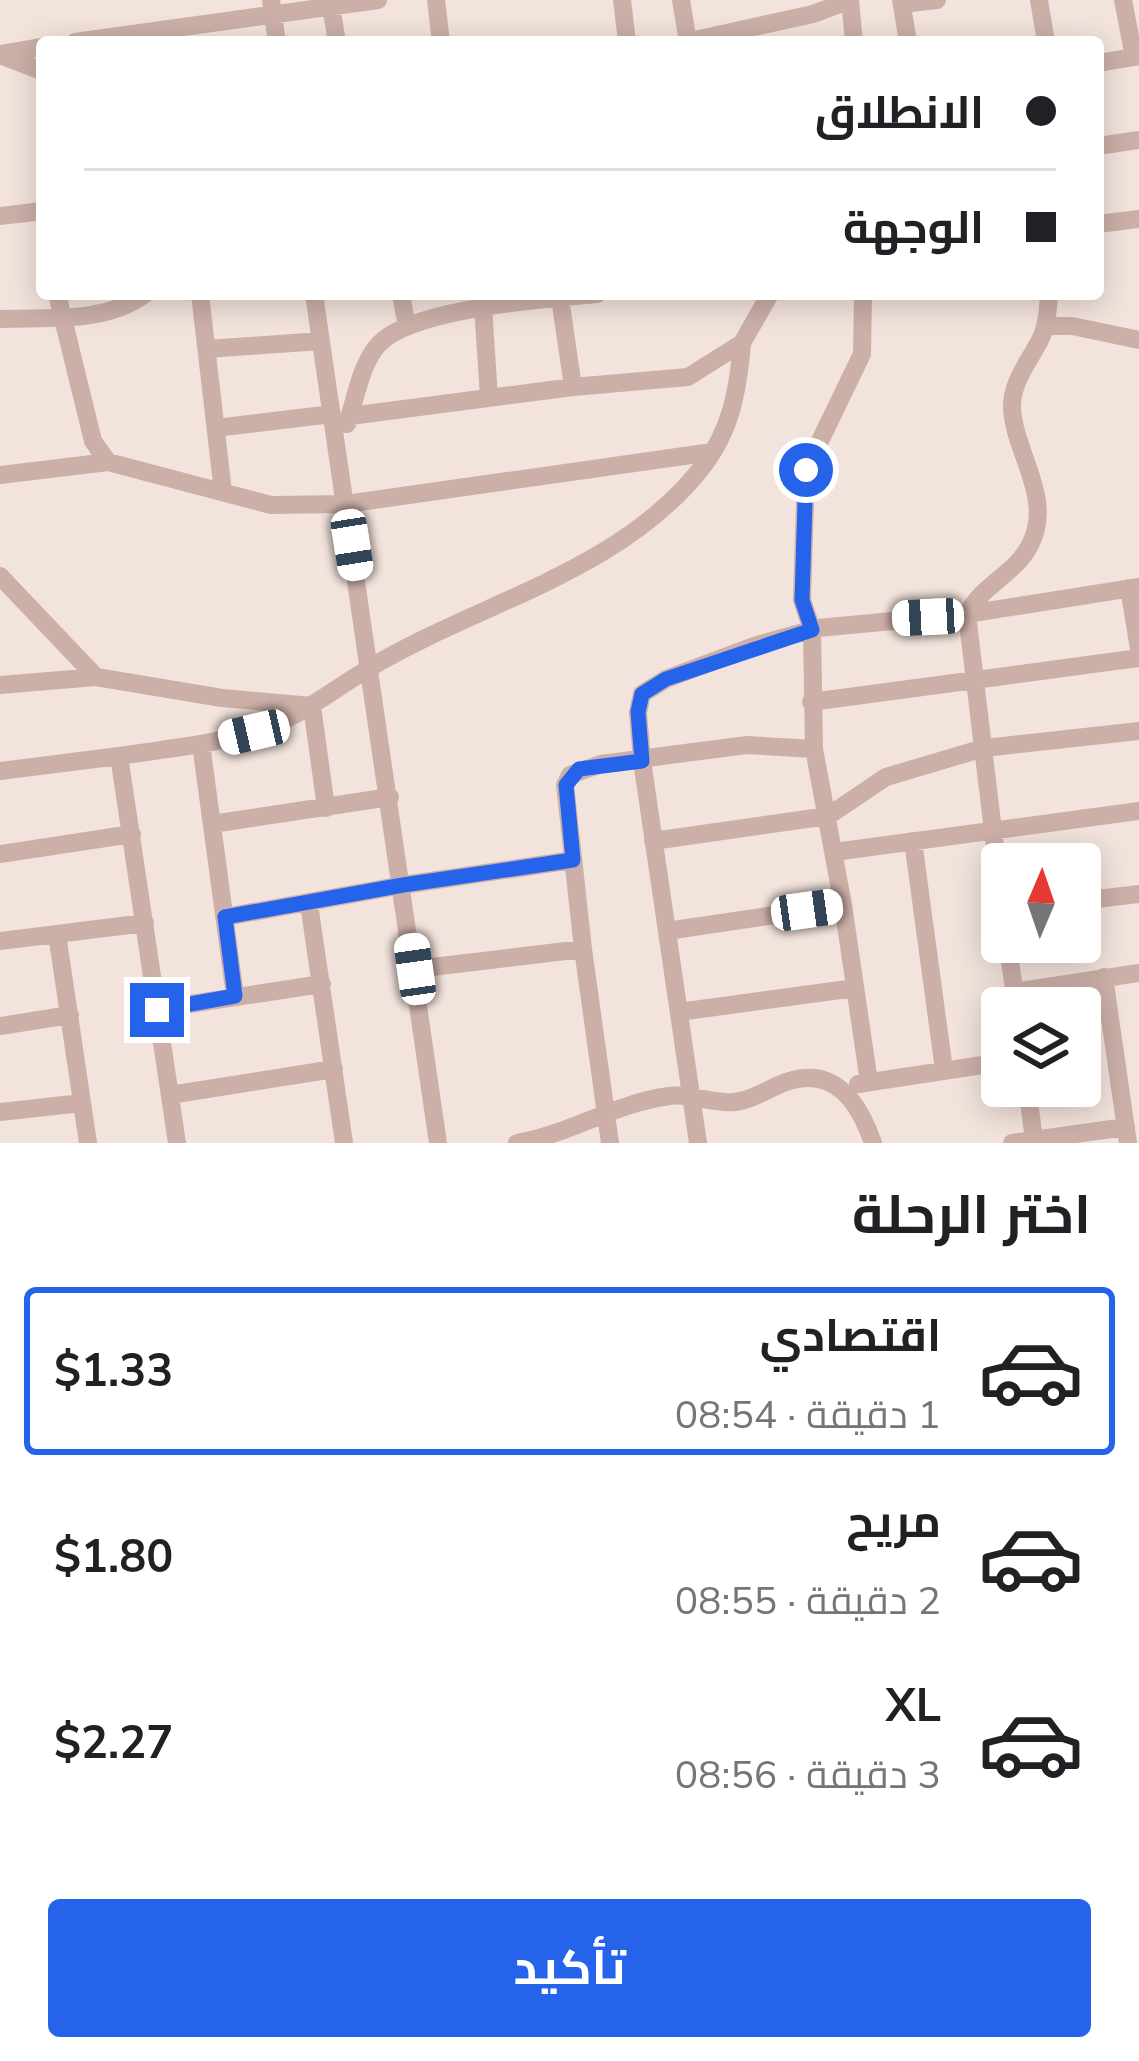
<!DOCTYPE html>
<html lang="ar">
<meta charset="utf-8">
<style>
:root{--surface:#fff;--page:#f2f2f2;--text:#202124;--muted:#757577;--line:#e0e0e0;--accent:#2563eb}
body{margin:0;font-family:"Nunito Sans",Cairo,sans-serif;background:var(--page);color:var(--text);direction:rtl;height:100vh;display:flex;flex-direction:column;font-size:45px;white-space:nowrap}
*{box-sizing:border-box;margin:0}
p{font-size:39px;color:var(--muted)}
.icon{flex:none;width:66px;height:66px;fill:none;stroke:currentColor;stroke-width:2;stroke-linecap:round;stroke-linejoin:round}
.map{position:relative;height:1143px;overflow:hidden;direction:ltr}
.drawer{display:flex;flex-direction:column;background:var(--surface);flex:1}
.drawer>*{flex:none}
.banner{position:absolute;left:36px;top:36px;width:1068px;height:264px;border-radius:12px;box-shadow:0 6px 30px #0003;direction:rtl;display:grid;align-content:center;height:264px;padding:0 48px;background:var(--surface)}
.needle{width:78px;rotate:2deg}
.buttons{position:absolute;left:981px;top:843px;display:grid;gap:24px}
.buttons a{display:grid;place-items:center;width:120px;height:120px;border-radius:12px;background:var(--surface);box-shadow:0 6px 30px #0003;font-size:60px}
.end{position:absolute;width:54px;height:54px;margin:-27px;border:15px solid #2563eb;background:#fff;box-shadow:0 0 0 6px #fff}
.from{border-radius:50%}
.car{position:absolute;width:36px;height:72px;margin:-36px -18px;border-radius:15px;box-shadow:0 0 9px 3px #0007;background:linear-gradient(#fff 24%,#345 0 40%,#fff 0 76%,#345 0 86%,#fff 0)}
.banner b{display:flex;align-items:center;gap:42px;height:114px;font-size:45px}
.banner b+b{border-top:3px solid var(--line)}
.banner i{width:30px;height:30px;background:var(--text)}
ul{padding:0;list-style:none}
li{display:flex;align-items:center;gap:36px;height:168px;margin:0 24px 18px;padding:0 24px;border:6px solid transparent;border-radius:12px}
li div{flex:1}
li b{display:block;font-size:45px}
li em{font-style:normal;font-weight:700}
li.active{border-color:var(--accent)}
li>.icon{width:108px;height:108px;stroke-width:1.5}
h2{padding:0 48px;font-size:54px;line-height:144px}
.button{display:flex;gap:24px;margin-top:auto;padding:24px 48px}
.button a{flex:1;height:138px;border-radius:12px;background:var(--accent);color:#fff;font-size:48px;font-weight:700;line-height:138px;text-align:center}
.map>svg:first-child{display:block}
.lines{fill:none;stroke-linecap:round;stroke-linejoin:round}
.minor{stroke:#ccb0a8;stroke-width:18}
.route{stroke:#2563eb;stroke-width:15}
</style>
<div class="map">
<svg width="1139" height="1143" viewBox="0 0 1139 1143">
<rect width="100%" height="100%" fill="#f3e3dd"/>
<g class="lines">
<path class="minor" d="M 271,0 L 277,42
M 436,0 L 441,42
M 622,0 L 627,42
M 681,0 L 688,42
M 850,0 L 854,42
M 901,0 L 908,42
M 1039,0 L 1046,42
M 1123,0 L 1134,57
M 902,4 L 937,0
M 331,6 L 337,42
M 75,42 L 378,0
M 686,42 L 813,14 L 850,0
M 0,54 L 42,47
M 0,55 L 42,71
M 1098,63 L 1139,56
M 1098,146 L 1139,140
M 0,216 L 42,211
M 1098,224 L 1139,219
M 57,294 L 93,441 L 108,462
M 200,294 L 223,492
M 314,294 L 438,1143
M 401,294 L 407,327
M 863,294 L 862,354 L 806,470 L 802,600 L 812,630 L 814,749 L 843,905 L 869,1082
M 487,296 L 483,306 L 489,398
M 560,298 L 573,387
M 0,319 C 49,317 104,324 145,294
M 1046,326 L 1072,326 L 1139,340
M 207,349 L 321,341
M 350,416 L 573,387 L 688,377 L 742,343 L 770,294
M 347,424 C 356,398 360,366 378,345 C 410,308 547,299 597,294
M 216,428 L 332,414
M 0,475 L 108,462 L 271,505 L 346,504 L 712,452
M 0,576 L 96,677
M 1129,588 L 1139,649
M 0,685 L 96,677 L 222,698 L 312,706 L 326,808
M 811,702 L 1139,658
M 201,744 L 235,996
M 119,756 C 164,749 210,745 254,732 C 299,719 333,689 373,666 C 481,602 618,572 700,470 C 731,432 738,391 742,343
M 0,771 L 119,756 L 177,1143
M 212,824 L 390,797
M 653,841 L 828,816 L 886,777 L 984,748 L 1139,731
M 913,841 L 944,1070
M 834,852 L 1139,811
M 0,854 L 132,834
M 1080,901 L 1139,894
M 309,904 L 344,1143
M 1002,906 L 967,614 C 982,585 1015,574 1030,545 C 1054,499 1015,454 1012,409 C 1011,382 1029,362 1040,340 C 1047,326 1048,310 1049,294
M 225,917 L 403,885 L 573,860
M 667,931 L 843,905
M 57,934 L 88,1143
M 0,941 L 145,923
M 1007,942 L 1017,1008
M 415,969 L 583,949
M 1104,977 L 1128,1143
M 1014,992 L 1139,973
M 157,1009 L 322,984
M 679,1012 L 855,988
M 0,1026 L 70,1015
M 858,1084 L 1002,1062
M 1027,1086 L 1034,1140
M 170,1095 L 334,1069
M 0,1112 L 82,1103
M 517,1143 C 570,1134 616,1103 669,1096 C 691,1093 712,1104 734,1102 C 752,1101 769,1088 786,1082 C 835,1065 859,1103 873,1143
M 610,1143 L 583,949 L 565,785 L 570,775 L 601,764 L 747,745 L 814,749
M 698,1143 L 642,761 L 638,712 L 642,694 L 666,679 L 757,645 L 818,628 L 967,614 L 1139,587
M 1012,1143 L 1126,1127"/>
</g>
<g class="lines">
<path class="route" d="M 157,1010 L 235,996 L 225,917 L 403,885 L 573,860 L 566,785 L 579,769 L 642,761 L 638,712 L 642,694 L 666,679 L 812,630 L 802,600 L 806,470"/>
</g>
</svg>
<div class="buttons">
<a><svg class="needle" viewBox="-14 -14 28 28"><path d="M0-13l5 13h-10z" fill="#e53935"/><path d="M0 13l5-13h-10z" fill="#757577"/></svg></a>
<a><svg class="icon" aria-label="layers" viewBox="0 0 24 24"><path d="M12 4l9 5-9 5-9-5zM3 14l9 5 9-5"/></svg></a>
</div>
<i class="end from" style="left:806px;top:470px"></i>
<i class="end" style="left:157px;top:1010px"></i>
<i class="car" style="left:352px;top:545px;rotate:171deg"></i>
<i class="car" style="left:928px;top:617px;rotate:267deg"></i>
<i class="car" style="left:254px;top:732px;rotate:257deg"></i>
<i class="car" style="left:807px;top:910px;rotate:82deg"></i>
<i class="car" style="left:415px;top:969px;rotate:352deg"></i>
<div class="banner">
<b><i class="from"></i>الانطلاق</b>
<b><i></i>الوجهة</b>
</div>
</div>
<section class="drawer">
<h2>اختر الرحلة</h2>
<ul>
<li class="active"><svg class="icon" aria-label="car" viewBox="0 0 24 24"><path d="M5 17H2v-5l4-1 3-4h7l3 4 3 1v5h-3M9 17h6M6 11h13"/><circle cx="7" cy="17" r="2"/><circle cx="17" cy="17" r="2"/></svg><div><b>اقتصادي</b><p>1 دقيقة · 08:54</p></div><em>$1.33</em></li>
<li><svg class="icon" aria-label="car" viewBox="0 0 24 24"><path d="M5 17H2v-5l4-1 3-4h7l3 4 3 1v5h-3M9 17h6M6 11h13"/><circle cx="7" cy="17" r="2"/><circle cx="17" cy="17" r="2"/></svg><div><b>مريح</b><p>2 دقيقة · 08:55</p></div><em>$1.80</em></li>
<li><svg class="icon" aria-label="car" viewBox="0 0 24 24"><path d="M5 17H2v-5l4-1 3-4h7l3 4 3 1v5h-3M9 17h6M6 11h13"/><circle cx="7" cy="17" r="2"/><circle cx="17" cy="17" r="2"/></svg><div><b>XL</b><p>3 دقيقة · 08:56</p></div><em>$2.27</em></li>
</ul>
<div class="button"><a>تأكيد</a></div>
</section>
